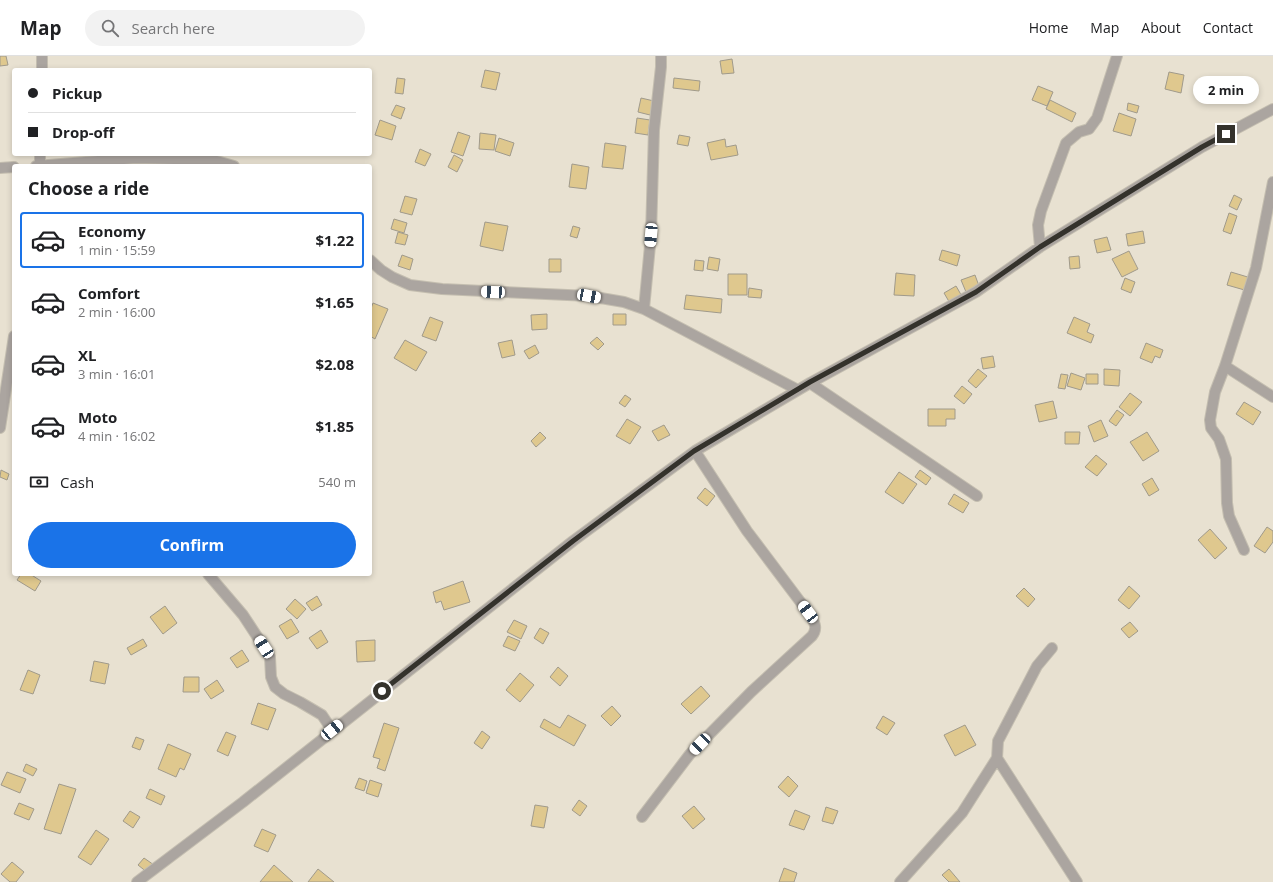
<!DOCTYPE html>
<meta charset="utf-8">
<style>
:root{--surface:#fff;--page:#f2f2f2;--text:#202124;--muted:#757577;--line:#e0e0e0;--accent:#1a73e8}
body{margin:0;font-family:"Open Sans",sans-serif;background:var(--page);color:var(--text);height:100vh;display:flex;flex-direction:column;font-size:15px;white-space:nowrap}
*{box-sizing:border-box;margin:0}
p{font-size:13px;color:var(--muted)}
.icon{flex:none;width:22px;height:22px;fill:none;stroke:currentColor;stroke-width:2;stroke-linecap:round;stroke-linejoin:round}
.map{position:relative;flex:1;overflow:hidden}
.panel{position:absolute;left:12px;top:108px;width:360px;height:412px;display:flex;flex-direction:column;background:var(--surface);border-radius:4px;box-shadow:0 2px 6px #0003}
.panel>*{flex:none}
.guide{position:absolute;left:12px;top:12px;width:360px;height:88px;border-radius:4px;box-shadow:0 2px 6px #0003;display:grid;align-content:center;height:88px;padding:0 16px;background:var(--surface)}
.end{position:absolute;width:18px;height:18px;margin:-9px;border:5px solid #34322c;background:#fff;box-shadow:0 0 0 2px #fff}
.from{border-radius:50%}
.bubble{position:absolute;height:28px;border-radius:14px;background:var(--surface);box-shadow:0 2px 6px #0003;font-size:13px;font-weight:700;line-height:28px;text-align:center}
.car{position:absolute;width:12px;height:24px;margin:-12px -6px;border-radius:5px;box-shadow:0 0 3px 1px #0007;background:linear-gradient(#fff 24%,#345 0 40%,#fff 0 76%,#345 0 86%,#fff 0)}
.guide b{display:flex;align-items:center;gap:14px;height:38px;font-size:15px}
.guide b+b{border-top:1px solid var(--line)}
.guide i{width:10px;height:10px;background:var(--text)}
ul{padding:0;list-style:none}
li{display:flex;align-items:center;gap:12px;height:56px;margin:0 8px 6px;padding:0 8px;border:2px solid transparent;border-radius:4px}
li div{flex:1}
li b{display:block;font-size:15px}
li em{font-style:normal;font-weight:700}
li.current{border-color:var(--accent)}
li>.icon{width:36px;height:36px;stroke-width:1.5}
h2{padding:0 16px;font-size:18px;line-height:48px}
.pay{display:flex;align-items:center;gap:10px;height:44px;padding:0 16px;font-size:15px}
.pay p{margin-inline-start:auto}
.button{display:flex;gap:8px;margin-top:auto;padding:8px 16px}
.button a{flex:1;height:46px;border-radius:24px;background:var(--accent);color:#fff;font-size:16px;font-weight:700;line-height:46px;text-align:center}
header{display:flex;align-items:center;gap:24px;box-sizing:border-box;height:56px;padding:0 20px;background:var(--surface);border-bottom:1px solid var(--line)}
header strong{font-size:19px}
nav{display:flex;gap:22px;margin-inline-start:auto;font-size:14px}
.search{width:280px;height:36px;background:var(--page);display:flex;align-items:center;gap:10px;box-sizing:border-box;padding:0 14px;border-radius:22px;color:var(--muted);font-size:15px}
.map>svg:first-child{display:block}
.building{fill:#dfc88e;stroke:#a09a8b}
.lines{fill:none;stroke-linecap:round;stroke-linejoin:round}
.minor-casing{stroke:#c4beb0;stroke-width:12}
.minor{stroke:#aba5a0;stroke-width:10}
.route{stroke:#34322c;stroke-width:5}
</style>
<header>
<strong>Map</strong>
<div class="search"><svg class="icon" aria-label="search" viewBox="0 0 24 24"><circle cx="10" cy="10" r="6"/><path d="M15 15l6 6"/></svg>Search here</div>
<nav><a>Home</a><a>Map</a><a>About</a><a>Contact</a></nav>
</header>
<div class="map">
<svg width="1273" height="826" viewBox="0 0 1273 826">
<rect width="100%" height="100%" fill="#e8e1d1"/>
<path class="building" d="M 0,0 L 6,0 L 8,9 L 0,10 Z
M 732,3 L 734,17 L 722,18 L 720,5 Z
M 485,14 L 500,17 L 496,34 L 481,31 Z
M 1169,16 L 1184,19 L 1181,37 L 1165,33 Z
M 397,22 L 405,23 L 403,38 L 395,37 Z
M 674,22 L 700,25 L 699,35 L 673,32 Z
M 1038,30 L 1053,36 L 1047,50 L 1032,44 Z
M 641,42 L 654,45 L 650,59 L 638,56 Z
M 1050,44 L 1076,57 L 1072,66 L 1046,53 Z
M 1128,47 L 1139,50 L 1137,57 L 1127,54 Z
M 396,49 L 405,52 L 401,63 L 391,59 Z
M 1119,57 L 1136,63 L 1131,80 L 1113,75 Z
M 637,62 L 650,64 L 648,79 L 635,77 Z
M 380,64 L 396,70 L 392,84 L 375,79 Z
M 458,76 L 470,80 L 463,100 L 451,96 Z
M 480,77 L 496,79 L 494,94 L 479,93 Z
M 679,79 L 690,81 L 688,90 L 677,88 Z
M 499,82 L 514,87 L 510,100 L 495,95 Z
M 725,83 L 726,91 L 736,89 L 738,99 L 711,104 L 707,87 Z
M 605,87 L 626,90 L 623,113 L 602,111 Z
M 420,93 L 431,98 L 425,110 L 415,106 Z
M 454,99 L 463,104 L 457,116 L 448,111 Z
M 572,108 L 589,111 L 586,133 L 569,131 Z
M 1234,139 L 1242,143 L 1237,154 L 1229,150 Z
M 405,140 L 417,143 L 412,159 L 400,156 Z
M 1229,157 L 1237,160 L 1231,178 L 1223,175 Z
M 394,163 L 407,167 L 404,177 L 391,173 Z
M 485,166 L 508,170 L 503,195 L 480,190 Z
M 573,170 L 580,172 L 577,182 L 570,180 Z
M 1143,175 L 1145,187 L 1128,190 L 1126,178 Z
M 398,176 L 408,179 L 405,189 L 395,187 Z
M 1107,181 L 1111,194 L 1097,197 L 1094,184 Z
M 942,194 L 960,199 L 957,210 L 939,204 Z
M 1129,195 L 1138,213 L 1122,221 L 1112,203 Z
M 402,199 L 413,203 L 410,214 L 398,210 Z
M 1079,200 L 1080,212 L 1070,213 L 1069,201 Z
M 709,201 L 720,203 L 718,215 L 707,213 Z
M 549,203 L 561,203 L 561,216 L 549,216 Z
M 695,204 L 704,205 L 703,215 L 694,214 Z
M 1231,216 L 1251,222 L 1248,235 L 1227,229 Z
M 896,217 L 915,219 L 914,240 L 894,239 Z
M 728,218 L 747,218 L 747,239 L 728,239 Z
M 975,219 L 979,230 L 966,236 L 961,224 Z
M 1125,222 L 1135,226 L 1131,237 L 1121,233 Z
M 956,230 L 963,242 L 951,249 L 944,237 Z
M 749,232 L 762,234 L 761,242 L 748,241 Z
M 686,239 L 722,243 L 721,257 L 684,253 Z
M 373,247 L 388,253 L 375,283 L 370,280 L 370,255 Z
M 547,258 L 547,273 L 532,274 L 531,259 Z
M 613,258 L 626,258 L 626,269 L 613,269 Z
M 430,261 L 443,266 L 436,285 L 422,280 Z
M 1074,261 L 1090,268 L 1087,276 L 1094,279 L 1091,287 L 1067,277 Z
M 597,281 L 604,288 L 598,294 L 590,287 Z
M 405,284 L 427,296 L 416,315 L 394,302 Z
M 512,284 L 515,299 L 502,302 L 498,287 Z
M 1146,287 L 1163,294 L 1160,302 L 1155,300 L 1152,307 L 1140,302 Z
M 535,289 L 539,297 L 529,303 L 524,295 Z
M 993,300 L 995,311 L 983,313 L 981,302 Z
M 978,313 L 987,320 L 976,332 L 968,325 Z
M 1104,313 L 1120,314 L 1119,330 L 1104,329 Z
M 1071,317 L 1085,322 L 1081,334 L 1067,330 Z
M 1061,318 L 1068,319 L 1065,333 L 1058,332 Z
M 1086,318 L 1098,318 L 1098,328 L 1086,328 Z
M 962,330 L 972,338 L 964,348 L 954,340 Z
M 1130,337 L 1142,346 L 1130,360 L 1119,351 Z
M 625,339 L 631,343 L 625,351 L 619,347 Z
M 1053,345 L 1057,362 L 1039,366 L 1035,349 Z
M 1244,346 L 1261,356 L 1253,369 L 1236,358 Z
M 928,353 L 955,353 L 955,363 L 946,363 L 946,370 L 928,370 Z
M 1117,354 L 1124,359 L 1116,370 L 1109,365 Z
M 627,363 L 641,371 L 630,388 L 616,380 Z
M 1101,364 L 1108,380 L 1094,386 L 1088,370 Z
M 664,369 L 670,379 L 658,385 L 652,375 Z
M 540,376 L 546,382 L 536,391 L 531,385 Z
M 1065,376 L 1080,376 L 1079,388 L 1065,388 Z
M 1147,376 L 1159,395 L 1143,405 L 1130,386 Z
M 1096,399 L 1107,408 L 1097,420 L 1085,411 Z
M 1,414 L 9,418 L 7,424 L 0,421 Z
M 920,414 L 931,422 L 926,429 L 915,421 Z
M 899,416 L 917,428 L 903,448 L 885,436 Z
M 1152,422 L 1159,434 L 1149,440 L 1142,428 Z
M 705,432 L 715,440 L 707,450 L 697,442 Z
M 954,438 L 969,447 L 963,457 L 948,448 Z
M 1267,471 L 1273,475 L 1273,486 L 1265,497 L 1254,490 Z
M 1210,473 L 1227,492 L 1215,503 L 1198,484 Z
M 21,518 L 30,518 L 41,525 L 35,535 L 17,524 Z
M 463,525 L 470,546 L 444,554 L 441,545 L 436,547 L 433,536 Z
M 1129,530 L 1140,540 L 1129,553 L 1118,544 Z
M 1024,532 L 1035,543 L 1028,551 L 1016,540 Z
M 317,540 L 322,549 L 312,555 L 306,547 Z
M 295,543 L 306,553 L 297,563 L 286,553 Z
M 165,550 L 177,567 L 163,578 L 150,561 Z
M 291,563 L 299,576 L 287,583 L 279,570 Z
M 514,564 L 527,570 L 521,583 L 507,576 Z
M 1130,566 L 1138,575 L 1129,582 L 1121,573 Z
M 540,572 L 549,577 L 543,588 L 534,582 Z
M 321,574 L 328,586 L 317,593 L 309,582 Z
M 508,580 L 520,585 L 515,595 L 503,590 Z
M 143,583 L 147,590 L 131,599 L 127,592 Z
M 375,584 L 375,605 L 357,606 L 356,585 Z
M 242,594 L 249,605 L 237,612 L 230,602 Z
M 94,605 L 109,608 L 105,628 L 90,625 Z
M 558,611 L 568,620 L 560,630 L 550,621 Z
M 28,614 L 40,619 L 33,638 L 20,634 Z
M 520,617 L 534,629 L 520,646 L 506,634 Z
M 184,621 L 199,621 L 199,636 L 183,636 Z
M 217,624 L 224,635 L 211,643 L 204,633 Z
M 701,630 L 710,640 L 691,658 L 681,648 Z
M 258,647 L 276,653 L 268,674 L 251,668 Z
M 612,650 L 621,660 L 611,670 L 601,660 Z
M 568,659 L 586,669 L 574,690 L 540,671 L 544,663 L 560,672 Z
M 883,660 L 895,667 L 887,679 L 876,672 Z
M 384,667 L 399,672 L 385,715 L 377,712 L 380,703 L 373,701 Z
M 965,669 L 976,689 L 955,700 L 944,679 Z
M 482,675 L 490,681 L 482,693 L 474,687 Z
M 226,676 L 236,680 L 228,700 L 217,695 Z
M 136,681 L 144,684 L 140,694 L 132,691 Z
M 168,688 L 191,698 L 184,714 L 180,712 L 176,721 L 158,713 Z
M 26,708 L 37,713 L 33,720 L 23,715 Z
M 7,716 L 26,723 L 20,737 L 1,729 Z
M 788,720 L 798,730 L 789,741 L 778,731 Z
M 359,722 L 367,725 L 364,735 L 355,732 Z
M 370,724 L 382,728 L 378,741 L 366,737 Z
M 59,728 L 76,733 L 61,778 L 44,773 Z
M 150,733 L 165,740 L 161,749 L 146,742 Z
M 579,744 L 587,750 L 580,760 L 572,754 Z
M 19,747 L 34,753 L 29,764 L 14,758 Z
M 535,749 L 548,751 L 544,772 L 531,770 Z
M 694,750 L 705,763 L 693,773 L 682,760 Z
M 826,751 L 838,755 L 833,768 L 822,765 Z
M 795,754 L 810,760 L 804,774 L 789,769 Z
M 130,755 L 140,761 L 133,772 L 123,765 Z
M 262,773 L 276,779 L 268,796 L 254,790 Z
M 96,774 L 109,783 L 91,809 L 78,801 Z
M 144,802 L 154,809 L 148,817 L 138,809 Z
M 12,806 L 24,816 L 16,826 L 10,826 L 1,818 Z
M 274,809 L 293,826 L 260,826 Z
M 784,812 L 797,817 L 794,826 L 779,826 Z
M 318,813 L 334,826 L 308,826 Z
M 949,813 L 960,826 L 949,826 L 942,819 Z"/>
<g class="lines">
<defs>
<path id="minor" d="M 42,0 L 42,14
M 36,110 L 136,102 L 213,104 L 234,110
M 40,110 L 40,98
M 0,112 L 14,111
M 1040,191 L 1038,169 L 1041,155 L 1066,87 L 1079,76 L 1089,73 L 1097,62 L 1117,0
M 370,204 L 381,214 L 392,221 L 410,229 L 442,233 L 589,240 L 624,246 L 644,253 L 798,334
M 644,253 L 651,179 L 654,74 L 661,11 L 661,0
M 1225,310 L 1273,341
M 810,327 L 977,440
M 0,372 L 14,280
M 1244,494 L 1229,460 L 1227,447 L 1226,403 L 1219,383 L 1211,372 L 1210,364 L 1215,336 L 1225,310 L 1256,212 L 1273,126
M 208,518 L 243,559 L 264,591 L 270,601 L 271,621 L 275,631 L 284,638 L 300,646 L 322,659 L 332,674
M 997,702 L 1077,826
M 642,761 L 690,698 L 751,636 L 812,580 C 819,571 813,564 808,556 L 747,475 L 695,395
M 137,826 L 243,746 L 573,485 L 695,395 L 810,327 L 976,236 L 1040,191 L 1202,91 L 1273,53
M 900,826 L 962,757 L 997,702 L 998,685 L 1037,610 L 1052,592"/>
</defs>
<use href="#minor" class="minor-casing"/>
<use href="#minor" class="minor"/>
</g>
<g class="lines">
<path class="route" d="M 382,635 L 573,485 L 694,395 L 810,326 L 976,236 L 1040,191 L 1202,91 L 1226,78"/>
</g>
</svg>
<i class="end from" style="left:382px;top:635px"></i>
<i class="end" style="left:1226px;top:78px"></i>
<div class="bubble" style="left:1193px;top:20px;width:66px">2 min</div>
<i class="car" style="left:651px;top:179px;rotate:185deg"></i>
<i class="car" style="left:493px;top:236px;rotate:273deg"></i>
<i class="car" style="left:589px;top:240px;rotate:101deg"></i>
<i class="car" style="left:808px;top:556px;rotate:323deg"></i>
<i class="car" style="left:264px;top:591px;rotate:327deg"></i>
<i class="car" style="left:332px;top:674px;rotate:51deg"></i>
<i class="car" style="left:700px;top:688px;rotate:224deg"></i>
<div class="guide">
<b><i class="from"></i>Pickup</b>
<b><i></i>Drop-off</b>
</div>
<section class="panel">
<h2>Choose a ride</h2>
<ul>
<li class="current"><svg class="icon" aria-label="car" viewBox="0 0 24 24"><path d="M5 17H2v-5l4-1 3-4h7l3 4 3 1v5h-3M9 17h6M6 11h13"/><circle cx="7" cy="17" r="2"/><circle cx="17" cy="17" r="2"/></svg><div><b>Economy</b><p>1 min · 15:59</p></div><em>$1.22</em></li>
<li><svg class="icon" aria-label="car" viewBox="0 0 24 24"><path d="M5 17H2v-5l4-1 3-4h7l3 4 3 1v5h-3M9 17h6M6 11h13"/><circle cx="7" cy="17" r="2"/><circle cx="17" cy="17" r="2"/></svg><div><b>Comfort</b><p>2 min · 16:00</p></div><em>$1.65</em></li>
<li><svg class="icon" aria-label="car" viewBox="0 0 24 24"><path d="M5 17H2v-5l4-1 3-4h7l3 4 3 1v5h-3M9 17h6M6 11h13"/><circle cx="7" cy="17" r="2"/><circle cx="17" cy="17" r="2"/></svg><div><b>XL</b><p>3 min · 16:01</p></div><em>$2.08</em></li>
<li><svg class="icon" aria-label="car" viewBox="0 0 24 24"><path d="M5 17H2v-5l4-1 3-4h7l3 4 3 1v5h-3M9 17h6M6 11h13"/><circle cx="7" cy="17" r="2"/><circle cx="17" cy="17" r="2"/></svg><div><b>Moto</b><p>4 min · 16:02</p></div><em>$1.85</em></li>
</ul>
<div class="pay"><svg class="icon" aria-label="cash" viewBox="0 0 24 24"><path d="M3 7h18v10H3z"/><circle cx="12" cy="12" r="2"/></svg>Cash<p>540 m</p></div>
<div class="button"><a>Confirm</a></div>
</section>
</div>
